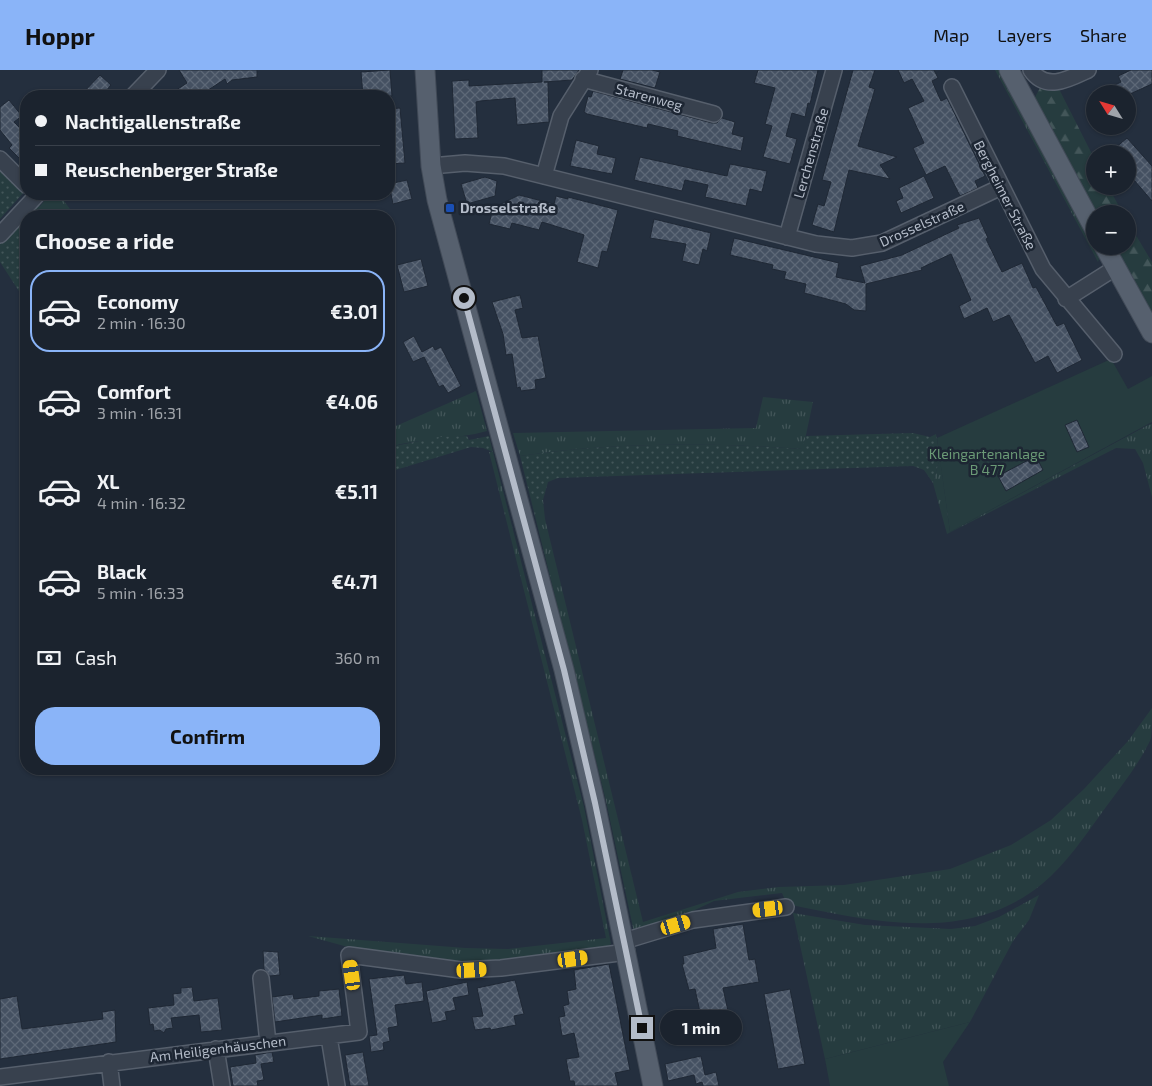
<!DOCTYPE html>
<meta charset="utf-8">
<style>
:root{--surface:#1b232e;--page:#242b36;--text:#f1f3f6;--muted:#a0a4aa;--line:#39404a;--accent:#8ab4f8}
body{margin:0;font-family:"Exo 2",sans-serif;background:var(--page);color:var(--text);height:100vh;display:flex;flex-direction:column;font-size:19px;white-space:nowrap}
*{box-sizing:border-box;margin:0}
p{font-size:16px;color:var(--muted)}
.icon{flex:none;width:28px;height:28px;fill:none;stroke:currentColor;stroke-width:2;stroke-linecap:round;stroke-linejoin:round}
.map{position:relative;flex:1;overflow:hidden}
.panel{position:absolute;left:20px;top:140px;width:375px;height:565px;display:flex;flex-direction:column;background:var(--surface);border-radius:20px;box-shadow:0 1px 4px #0004,0 0 0 1px var(--line)}
.panel>*{flex:none}
.top-card{position:absolute;left:20px;top:20px;width:375px;height:110px;border-radius:20px;box-shadow:0 1px 4px #0004,0 0 0 1px var(--line);display:grid;align-content:center;height:110px;padding:0 15px;background:var(--surface)}
.needle{width:32px;rotate:307deg}
.tools{position:absolute;left:1086px;top:15px;display:grid;gap:10px}
.tools a{display:grid;place-items:center;width:50px;height:50px;border-radius:50%;background:var(--surface);box-shadow:0 1px 4px #0004,0 0 0 1px var(--line);font-size:25px}
.end{position:absolute;width:22px;height:22px;margin:-11px;border:6px solid #b4bcc9;background:#111;box-shadow:0 0 0 2px #111}
.from{border-radius:50%}
.bubble{position:absolute;height:35px;border-radius:18px;background:var(--surface);box-shadow:0 1px 4px #0004,0 0 0 1px var(--line);font-size:16px;font-weight:700;line-height:35px;text-align:center}
.car{position:absolute;width:15px;height:30px;margin:-15px -8px;border-radius:6px;box-shadow:0 0 4px 1px #0007;background:linear-gradient(#f5c518 24%,#345 0 40%,#f5c518 0 76%,#345 0 86%,#f5c518 0)}
.top-card b{display:flex;align-items:center;gap:18px;height:48px;font-size:19px}
.top-card b+b{border-top:1px solid var(--line)}
.top-card i{width:12px;height:12px;background:var(--text)}
ul{padding:0;list-style:none}
li{display:flex;align-items:center;gap:15px;height:82px;margin:0 10px 8px;padding:0 5px;border:2px solid transparent;border-radius:20px}
li div{flex:1}
li b{display:block;font-size:19px}
li em{font-style:normal;font-weight:700}
li.on{border-color:var(--accent)}
li>.icon{width:45px;height:45px;stroke-width:1.5}
h2{padding:0 15px;font-size:22px;line-height:60px}
.pay{display:flex;align-items:center;gap:12px;height:55px;padding:0 15px;font-size:19px}
.pay p{margin-inline-start:auto}
.cta{display:flex;gap:10px;margin-top:auto;padding:10px 15px}
.cta a{flex:1;height:58px;border-radius:20px;background:var(--accent);color:#111;font-size:20px;font-weight:700;line-height:58px;text-align:center}
header{display:flex;align-items:center;gap:30px;box-sizing:border-box;height:70px;padding:0 25px;background:var(--accent);color:#111}
header strong{font-size:24px}
nav{display:flex;gap:28px;margin-inline-start:auto;font-size:18px}
.map>svg:first-child{display:block}
.grass{fill:url(#grass-tufts)}
.forest{fill:url(#forest-firs)}
.park{fill:url(#park-dots)}
.garden{fill:#263c3f}
.building{fill:url(#building-cross-hatch);stroke:#1f2835}
.lines{fill:none;stroke-linecap:round;stroke-linejoin:round}
.minor-casing{stroke:#565f6c;stroke-width:18}
.major-casing{stroke:#414a57;stroke-width:21}
.minor{stroke:#38414e;stroke-width:15}
.major{stroke:#56606e;stroke-width:19}
.route{stroke:#b4bcc9;stroke-width:6}
.transit-dot{fill:#1a4fb4;stroke:#1d2633;stroke-width:2}
.labels{text-anchor:middle;stroke-width:5;stroke-linejoin:round;paint-order:stroke}
.street-label{font-size:14px;fill:#b4bcc9;stroke:#1d2633}
.poi-label{font-size:14px;font-weight:bold;fill:#b4bcc9;stroke:#1d2633;text-anchor:start}
.park-label{font-size:14px;fill:#6b9a76;stroke:#1d2633}
</style>
<header>
<strong>Hoppr</strong>
<nav><a>Map</a><a>Layers</a><a>Share</a></nav>
</header>
<div class="map">
<svg width="1152" height="1016" viewBox="0 0 1152 1016">
<defs>
<pattern id="grass-tufts" width="24" height="20" patternUnits="userSpaceOnUse" patternTransform="scale(1.25)"><rect width="24" height="20" fill="#263c3f"/><path d="M3 7l-1-3M5 7V3M7 7l1-3M15 17l-1-3M17 17v-4M19 17l1-3" fill="none" stroke="#435659"/></pattern>
<pattern id="forest-firs" width="22" height="20" patternUnits="userSpaceOnUse" patternTransform="scale(1.25)"><rect width="22" height="20" fill="#263c3f"/><path d="M5 1l3.5 6h-7zM16 11l3.5 6h-7z" fill="#435659"/></pattern>
<pattern id="park-dots" width="8" height="8" patternUnits="userSpaceOnUse" patternTransform="scale(1.25)"><rect width="8" height="8" fill="#263c3f"/><path d="M2 2h.1M6 6h.1" fill="none" stroke="#435659" stroke-width="1.8" stroke-linecap="round"/></pattern>
<pattern id="building-cross-hatch" width="8" height="8" patternUnits="userSpaceOnUse" patternTransform="scale(1.25)"><rect width="8" height="8" fill="#455162"/><path d="M0 0l8 8M0 8l8-8" fill="none" stroke="#5d6877"/></pattern>
</defs>
<rect width="100%" height="100%" fill="#242f3e"/>
<path class="grass" d="M 995,0 L 1001,0 L 1100,185 L 1098,192 Z
M 48,124 L 59,124 L 75,146 L 30,146 L 38,134 L 40,136 L 47,128 L 46,126 Z
M 476,321 L 487,361 C 455,370 421,368 389,377 L 389,359 Z
M 763,327 L 813,332 L 803,379 C 709,372 613,372 520,386 L 513,363 L 756,358 Z
M 1150,354 L 1152,354 L 1152,427 L 1143,393 L 1135,379 L 1116,378 L 947,464 L 933,413 L 940,387 L 950,462 Z
M 489,382 L 493,382 L 584,737 L 611,874 L 608,876 L 500,892 L 461,895 L 355,879 L 308,866 L 466,878 L 507,879 L 606,868 L 582,750 Z
M 531,430 L 543,430 L 545,449 L 643,852 L 738,822 L 779,817 L 844,815 L 950,799 L 1011,775 L 1051,750 L 1084,719 L 1128,671 L 1152,638 C 1152,647 1152,660 1151,668 C 1143,689 1117,722 1103,741 C 1085,766 1066,794 1042,814 C 969,874 872,852 787,834 L 782,823 L 714,831 L 680,847 L 634,862 L 606,731 Z
M 1039,825 L 1029,850 L 1013,871 L 970,952 L 825,989 L 793,843 L 865,855 L 951,859 L 975,856 L 999,847 Z"/>
<path class="forest" d="M 1041,16 L 1059,19 L 1095,90 L 1095,116 L 1108,116 L 1123,144 L 1095,144 L 1033,31 Z
M 1128,152 L 1152,192 L 1152,245 L 1113,176 L 1128,176 Z"/>
<path class="park" d="M 0,97 L 25,121 L 0,149 Z
M 32,140 L 30,146 L 26,146 L 24,167 L 26,171 L 26,232 L 0,192 L 0,173 Z
M 913,363 L 930,367 L 936,364 L 940,387 L 933,413 L 924,400 L 913,396 L 558,408 L 548,412 L 543,430 L 531,430 L 520,386 C 613,372 709,372 802,379 L 806,366 Z
M 467,366 L 469,370 L 489,366 L 493,382 L 483,378 L 471,377 L 389,402 L 389,377 L 440,367 Z"/>
<path class="garden" d="M 1111,289 L 1128,319 L 1152,306 L 1152,352 L 950,462 L 937,368 Z
M 970,952 L 943,992 L 949,1016 L 830,1016 L 825,989 Z"/>
<path class="building" d="M 179,0 L 257,0 L 257,7 L 232,10 L 227,14 L 225,9 L 199,26 L 167,26 L 187,13 Z
M 390,0 L 392,26 L 363,26 L 361,2 Z
M 542,0 L 579,0 L 572,10 L 544,12 L 548,12 L 549,52 L 517,55 L 515,28 L 480,31 L 476,32 L 478,68 L 455,69 L 452,11 L 469,10 L 469,16 L 542,12 Z
M 623,0 L 652,0 L 660,2 L 655,18 L 620,9 Z
M 758,0 L 818,0 L 810,34 L 808,33 L 805,47 L 792,43 L 786,66 L 797,69 L 790,94 L 763,87 L 772,56 L 765,54 L 775,18 L 754,13 Z
M 853,0 L 875,0 L 869,17 L 875,19 L 858,76 L 897,87 L 880,95 L 890,109 L 849,100 L 834,162 L 812,155 L 818,134 L 824,136 L 831,112 L 822,110 Z
M 898,0 L 934,0 L 938,8 L 932,11 L 941,31 L 947,28 L 985,106 L 975,111 L 978,118 L 960,126 L 945,96 L 926,105 L 913,78 L 924,73 L 908,38 L 924,31 L 912,9 L 904,13 Z
M 1131,0 L 1152,0 L 1152,14 L 1130,24 L 1096,24 L 1121,12 L 1118,6 Z
M 100,5 L 111,15 L 105,22 L 101,26 L 80,26 Z
M 593,21 L 712,53 L 717,53 L 722,48 L 735,52 L 732,64 L 744,67 L 741,81 L 677,66 L 678,61 L 648,54 L 647,58 L 587,44 L 584,42 L 588,26 L 591,27 Z
M 9,30 L 22,46 L 14,52 L 26,64 L 26,95 L 9,78 L 12,75 L 0,60 L 0,37 Z
M 400,38 L 405,93 L 389,94 L 389,39 Z
M 1127,68 L 1152,96 L 1152,131 L 1128,103 L 1128,84 L 1108,84 Z
M 576,70 L 599,76 L 597,84 L 616,88 L 612,104 L 570,96 Z
M 640,87 L 727,106 L 730,94 L 767,101 L 762,122 L 750,119 L 746,136 L 705,127 L 708,115 L 685,110 L 682,121 L 634,110 Z
M 924,106 L 934,128 L 901,143 L 896,131 L 903,128 L 899,118 Z
M 485,107 L 497,111 L 495,126 L 467,134 L 461,114 Z
M 407,110 L 412,129 L 393,134 L 389,114 Z
M 519,125 L 554,134 L 556,126 L 568,129 L 568,127 L 618,140 L 607,182 L 602,181 L 598,198 L 577,192 L 584,165 L 542,152 L 539,160 L 512,153 L 510,159 L 489,154 L 493,138 Z
M 979,148 L 988,168 L 986,169 L 1002,202 L 1022,193 L 1033,218 L 1036,217 L 1057,256 L 1064,253 L 1082,290 L 1057,303 L 1048,286 L 1035,293 L 1009,245 L 993,252 L 987,238 L 964,249 L 959,236 L 971,230 L 951,184 L 921,198 L 922,200 L 866,214 L 866,241 L 854,240 L 846,234 L 804,223 L 806,214 L 784,209 L 786,202 L 772,199 L 773,195 L 730,185 L 734,168 L 839,193 L 836,207 L 865,213 L 860,196 L 902,185 L 959,158 L 957,155 Z
M 654,149 L 711,163 L 707,181 L 703,179 L 699,195 L 682,191 L 686,174 L 650,168 Z
M 421,189 L 428,216 L 404,222 L 397,195 Z
M 520,225 L 523,238 L 515,240 L 522,268 L 538,266 L 546,308 L 535,310 L 536,319 L 521,321 L 520,317 L 517,318 L 512,284 L 506,285 L 503,264 L 492,232 Z
M 414,266 L 422,282 L 433,276 L 435,280 L 441,277 L 461,316 L 448,323 L 443,315 L 439,317 L 424,287 L 413,292 L 403,272 Z
M 1077,350 L 1089,377 L 1077,382 L 1065,355 Z
M 1036,386 L 1043,400 L 1006,421 L 998,406 Z
M 743,854 L 749,890 L 755,889 L 759,912 L 723,918 L 728,941 L 701,947 L 695,919 L 689,920 L 682,894 L 684,894 L 683,886 L 716,878 L 713,859 Z
M 263,881 L 278,882 L 280,905 L 270,906 L 264,899 Z
M 609,894 L 630,1000 L 615,1003 L 618,1016 L 575,1016 L 574,1011 L 570,1011 L 566,989 L 579,987 L 574,963 L 562,966 L 559,947 L 565,946 L 563,936 L 569,934 L 567,921 L 576,919 L 574,900 Z
M 404,905 L 406,914 L 422,912 L 424,931 L 395,935 L 398,956 L 388,958 L 390,971 L 383,973 L 384,980 L 371,982 L 369,966 L 377,965 L 369,909 Z
M 515,910 L 524,944 L 514,946 L 516,955 L 491,960 L 490,958 L 475,960 L 472,947 L 483,946 L 477,918 Z
M 467,912 L 469,925 L 453,928 L 456,940 L 445,942 L 447,950 L 432,953 L 426,921 Z
M 192,917 L 194,931 L 218,928 L 222,960 L 201,962 L 199,945 L 171,948 L 173,958 L 166,959 L 164,963 L 160,960 L 154,961 L 153,954 L 150,955 L 148,938 L 174,935 L 173,924 L 181,923 L 181,918 Z
M 339,919 L 342,946 L 322,949 L 322,945 L 275,952 L 272,927 L 293,924 L 294,929 L 319,926 L 319,921 Z
M 790,919 L 805,994 L 778,999 L 764,924 Z
M 17,926 L 22,959 L 103,949 L 102,942 L 115,940 L 116,972 L 0,989 L 0,929 Z
M 272,982 L 274,992 L 261,994 L 264,1010 L 257,1011 L 258,1016 L 233,1016 L 230,997 L 256,993 L 255,985 Z
M 363,982 L 369,1016 L 350,1016 L 345,985 Z
M 701,986 L 705,1005 L 716,1002 L 719,1016 L 703,1016 L 702,1012 L 696,1014 L 694,1005 L 668,1011 L 665,994 Z"/>
<g class="lines">
<defs>
<path id="minor" d="M 1031,0 C 1046,22 1069,9 1088,0
M 583,9 L 714,44
M 952,17 L 1043,199 L 1114,284
M 133,26 L 158,0
M 0,89 L 26,115
M 431,96 L 465,93 L 504,96 L 816,174 L 852,178 L 882,173 L 1001,117
M 544,106 L 561,46 L 590,0
M 0,165 L 38,124
M 787,167 L 834,0
M 1066,229 L 1115,198
M 624,871 L 693,850 L 786,837
M 261,908 L 268,973
M 329,967 L 337,1016
M 216,979 L 222,1016
M 109,992 L 112,1016
M 0,1007 L 359,962 L 349,885 L 461,900 L 501,898 L 627,882"/>
<path id="major" d="M 425,0 L 431,96 L 437,130 L 564,600 L 595,733 L 653,1016
M 1009,0 L 1095,160
M 1104,176 L 1152,263"/>
</defs>
<use href="#minor" class="minor-casing"/>
<use href="#major" class="major-casing"/>
<use href="#minor" class="minor"/>
<use href="#major" class="major"/>
</g>
<g class="lines">
<path class="route" d="M 464,228 L 564,600 L 595,733 L 642,958"/>
</g>
<rect class="transit-dot" x="445" y="133" width="10" height="10" rx="2.5"/>
<g class="labels">
<g class="street-label">
<text transform="translate(649 27) rotate(15)" y="5">Starenweg</text>
<text transform="translate(811 83) rotate(-74)" y="5">Lerchenstraße</text>
<text transform="translate(1005 125) rotate(63)" y="5">Bergheimer Straße</text>
<text transform="translate(922 154) rotate(-24)" y="5">Drosselstraße</text>
<text transform="translate(218 979) rotate(-7)" y="5">Am Heiligenhäuschen</text>
</g>
<g class="poi-label">
<text x="460" y="143">Drosselstraße</text>
</g>
<g class="park-label">
<text x="987" y="389">Kleingartenanlage<tspan x="987" dy="16">B 477</tspan></text>
</g>
</g>
</svg>
<div class="tools">
<a><svg class="needle" viewBox="-14 -14 28 28"><path d="M0-13l5 13h-10z" fill="#e53935"/><path d="M0 13l5-13h-10z" fill="#a0a4aa"/></svg></a>
<a>+</a>
<a>−</a>
</div>
<i class="end from" style="left:464px;top:228px"></i>
<i class="end" style="left:642px;top:958px"></i>
<div class="bubble" style="left:660px;top:940px;width:82px">1 min</div>
<i class="car" style="left:768px;top:839px;rotate:263deg"></i>
<i class="car" style="left:676px;top:855px;rotate:73deg"></i>
<i class="car" style="left:573px;top:889px;rotate:82deg"></i>
<i class="car" style="left:472px;top:900px;rotate:87deg"></i>
<i class="car" style="left:352px;top:905px;rotate:352deg"></i>
<div class="top-card">
<b><i class="from"></i>Nachtigallenstraße</b>
<b><i></i>Reuschenberger Straße</b>
</div>
<section class="panel">
<h2>Choose a ride</h2>
<ul>
<li class="on"><svg class="icon" aria-label="car" viewBox="0 0 24 24"><path d="M5 17H2v-5l4-1 3-4h7l3 4 3 1v5h-3M9 17h6M6 11h13"/><circle cx="7" cy="17" r="2"/><circle cx="17" cy="17" r="2"/></svg><div><b>Economy</b><p>2 min · 16:30</p></div><em>€3.01</em></li>
<li><svg class="icon" aria-label="car" viewBox="0 0 24 24"><path d="M5 17H2v-5l4-1 3-4h7l3 4 3 1v5h-3M9 17h6M6 11h13"/><circle cx="7" cy="17" r="2"/><circle cx="17" cy="17" r="2"/></svg><div><b>Comfort</b><p>3 min · 16:31</p></div><em>€4.06</em></li>
<li><svg class="icon" aria-label="car" viewBox="0 0 24 24"><path d="M5 17H2v-5l4-1 3-4h7l3 4 3 1v5h-3M9 17h6M6 11h13"/><circle cx="7" cy="17" r="2"/><circle cx="17" cy="17" r="2"/></svg><div><b>XL</b><p>4 min · 16:32</p></div><em>€5.11</em></li>
<li><svg class="icon" aria-label="car" viewBox="0 0 24 24"><path d="M5 17H2v-5l4-1 3-4h7l3 4 3 1v5h-3M9 17h6M6 11h13"/><circle cx="7" cy="17" r="2"/><circle cx="17" cy="17" r="2"/></svg><div><b>Black</b><p>5 min · 16:33</p></div><em>€4.71</em></li>
</ul>
<div class="pay"><svg class="icon" aria-label="cash" viewBox="0 0 24 24"><path d="M3 7h18v10H3z"/><circle cx="12" cy="12" r="2"/></svg>Cash<p>360 m</p></div>
<div class="cta"><a>Confirm</a></div>
</section>
</div>
